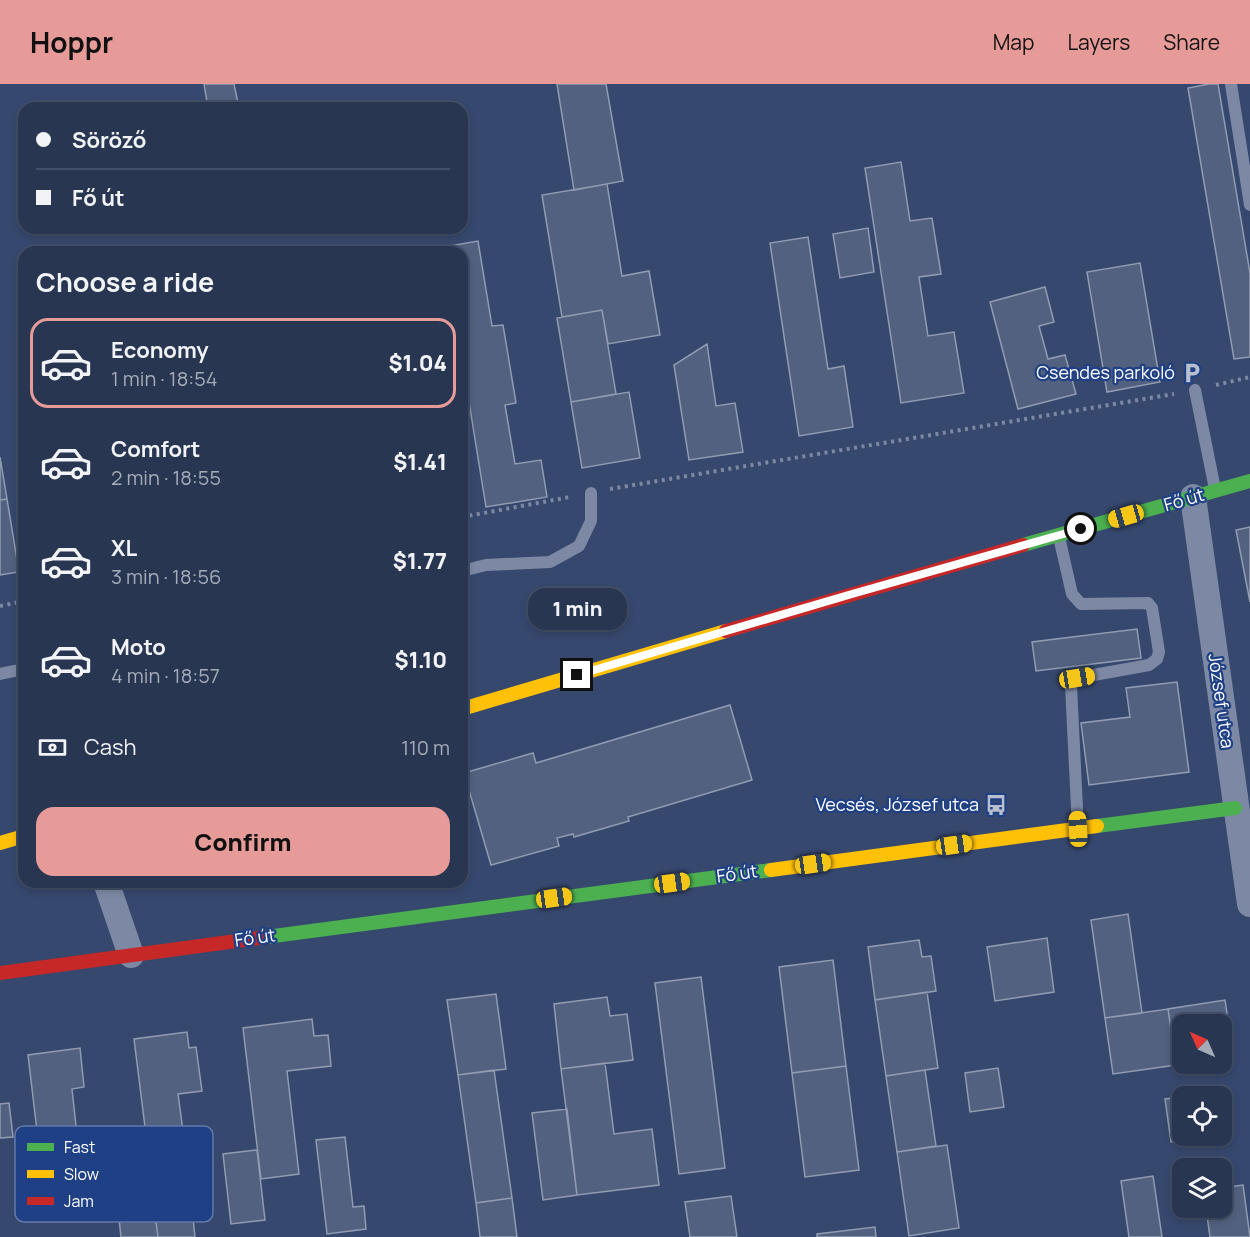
<!DOCTYPE html>
<meta charset="utf-8">
<style>
:root{--surface:#283652;--page:#303e59;--text:#f1f3f6;--muted:#a5abb8;--line:#445069;--accent:#e69b98}
body{margin:0;font-family:Manrope,sans-serif;background:var(--page);color:var(--text);height:100vh;display:flex;flex-direction:column;font-size:22px;white-space:nowrap}
*{box-sizing:border-box;margin:0}
p{font-size:20px;color:var(--muted)}
.icon{flex:none;width:33px;height:33px;fill:none;stroke:currentColor;stroke-width:2;stroke-linecap:round;stroke-linejoin:round}
.map{position:relative;flex:1;overflow:hidden}
.side{position:absolute;left:18px;top:162px;width:450px;height:642px;display:flex;flex-direction:column;background:var(--surface);border-radius:18px;box-shadow:0 3px 9px #0003,0 0 0 2px var(--line)}
.side>*{flex:none}
.top-card{position:absolute;left:18px;top:18px;width:450px;height:132px;border-radius:18px;box-shadow:0 3px 9px #0003,0 0 0 2px var(--line);display:grid;align-content:center;height:132px;padding:0 18px;background:var(--surface)}
.needle{width:39px;rotate:315deg}
.buttons{position:absolute;left:1172px;top:930px;display:grid;gap:12px}
.buttons a{display:grid;place-items:center;width:60px;height:60px;border-radius:12px;background:var(--surface);box-shadow:0 3px 9px #0003,0 0 0 2px var(--line);font-size:30px}
.end{position:absolute;width:27px;height:27px;margin:-14px;border:8px solid #fff;background:#111;box-shadow:0 0 0 3px #111}
.from{border-radius:50%}
.bubble{position:absolute;height:42px;border-radius:18px;background:var(--surface);box-shadow:0 3px 9px #0003,0 0 0 2px var(--line);font-size:20px;font-weight:800;line-height:42px;text-align:center}
.car{position:absolute;width:18px;height:36px;margin:-18px -9px;border-radius:8px;box-shadow:0 0 4px 2px #0007;background:linear-gradient(#f5c518 24%,#345 0 40%,#f5c518 0 76%,#345 0 86%,#f5c518 0)}
.top-card b{display:flex;align-items:center;gap:21px;height:57px;font-size:22px}
.top-card b+b{border-top:2px solid var(--line)}
.top-card i{width:15px;height:15px;background:var(--text)}
ul{padding:0;list-style:none}
li{display:flex;align-items:center;gap:18px;height:90px;margin:0 12px 9px;padding:0 6px;border:3px solid transparent;border-radius:18px}
li div{flex:1}
li b{display:block;font-size:22px}
li em{font-style:normal;font-weight:800}
li.on{border-color:var(--accent)}
li>.icon{width:54px;height:54px;stroke-width:1.5}
h2{padding:0 18px;font-size:27px;line-height:72px}
.pay{display:flex;align-items:center;gap:15px;height:66px;padding:0 18px;font-size:22px}
.pay p{margin-inline-start:auto}
.cta{display:flex;gap:12px;margin-top:auto;padding:12px 18px}
.cta a{flex:1;height:69px;border-radius:18px;background:var(--accent);color:#111;font-size:24px;font-weight:800;line-height:69px;text-align:center}
header{display:flex;align-items:center;gap:36px;box-sizing:border-box;height:84px;padding:0 30px;background:var(--accent);color:#111}
header strong{font-size:28px}
nav{display:flex;gap:33px;margin-inline-start:auto;font-size:21px}
.map>svg:first-child{display:block}
.building{fill:#52617f;stroke:#919cb2;stroke-width:1.5}
.lines{fill:none;stroke-linecap:round;stroke-linejoin:round}
.path{stroke:#7d89a4;stroke-width:4;stroke-dasharray:3 4.5;stroke-linecap:butt}
.lane{stroke:#7d89a4;stroke-width:12}
.street{stroke:#7d89a4;stroke-width:26}
.fast{stroke:#4caf50;stroke-width:14}
.slow{stroke:#ffc107;stroke-width:14}
.jam{stroke:#c62828;stroke-width:14}
.route{stroke:#fff;stroke-width:8}
.labels{text-anchor:middle;stroke-width:4.5;stroke-linejoin:round;paint-order:stroke}
.poi-label{font-size:18px;fill:#fff;stroke:#1f4085;text-anchor:end}
.street-label{font-size:18px;fill:#fff;stroke:#1f4085}
.key{fill:#1f4085;stroke:#6279aa;stroke-width:1.5}
.key-label{font-size:16px;fill:#fff}
</style>
<header>
<strong>Hoppr</strong>
<nav><a>Map</a><a>Layers</a><a>Share</a></nav>
</header>
<div class="map">
<svg width="1250" height="1153" viewBox="0 0 1250 1153">
<rect width="100%" height="100%" fill="#36486e"/>
<path class="building" d="M 204,0 L 234,0 L 239,24 L 208,24 Z
M 557,0 L 606,0 L 623,97 L 574,106 Z
M 1209,0 L 1218,0 L 1250,189 L 1250,273 L 1234,275 L 1188,4 Z
M 901,78 L 910,137 L 932,134 L 941,190 L 919,193 L 928,252 L 954,248 L 964,309 L 901,319 L 865,84 Z
M 607,100 L 622,192 L 649,187 L 660,251 L 608,260 L 602,226 L 562,233 L 542,111 Z
M 868,144 L 874,188 L 840,194 L 833,150 Z
M 808,153 L 828,285 L 844,282 L 853,343 L 799,352 L 770,159 Z
M 478,157 L 492,242 L 503,241 L 516,319 L 505,321 L 515,380 L 541,376 L 547,413 L 486,423 L 462,275 L 462,168 L 444,168 L 443,163 Z
M 1140,179 L 1160,298 L 1107,308 L 1087,188 Z
M 1045,203 L 1054,238 L 1039,242 L 1048,275 L 1065,271 L 1076,310 L 1018,325 L 990,218 Z
M 602,226 L 616,310 L 571,318 L 557,234 Z
M 707,260 L 716,322 L 735,319 L 743,368 L 689,376 L 674,281 Z
M 629,308 L 640,374 L 582,384 L 571,318 Z
M 0,373 L 7,415 L 0,416 Z
M 7,415 L 19,488 L 0,491 L 0,416 Z
M 1250,443 L 1250,518 L 1236,446 Z
M 1137,545 L 1141,574 L 1036,587 L 1032,558 Z
M 1177,598 L 1189,688 L 1089,701 L 1081,639 L 1130,633 L 1126,604 Z
M 730,621 L 752,696 L 628,733 L 629,737 L 574,753 L 573,750 L 557,754 L 559,762 L 491,781 L 464,689 L 533,669 L 536,679 Z
M 1128,830 L 1142,929 L 1105,934 L 1091,836 Z
M 1047,854 L 1054,908 L 995,917 L 987,863 Z
M 919,856 L 922,873 L 931,872 L 936,907 L 875,916 L 868,863 Z
M 833,876 L 846,982 L 792,989 L 779,883 Z
M 701,893 L 725,1084 L 679,1090 L 655,899 Z
M 927,908 L 938,984 L 886,992 L 875,916 Z
M 496,910 L 506,985 L 458,991 L 447,916 Z
M 607,913 L 610,932 L 627,930 L 633,976 L 561,985 L 554,920 Z
M 1225,916 L 1232,963 L 1221,964 L 1221,940 L 1182,940 L 1182,980 L 1186,980 L 1176,981 L 1168,925 Z
M 1168,925 L 1176,981 L 1113,990 L 1105,934 Z
M 312,935 L 314,952 L 328,951 L 331,982 L 287,987 L 299,1090 L 261,1095 L 243,944 Z
M 187,948 L 189,964 L 196,963 L 202,1007 L 178,1010 L 183,1047 L 146,1051 L 134,955 Z
M 80,964 L 84,1003 L 72,1005 L 77,1051 L 95,1048 L 102,1099 L 44,1106 L 28,971 Z
M 605,979 L 614,1050 L 652,1045 L 659,1101 L 577,1111 L 561,985 Z
M 846,982 L 859,1086 L 805,1093 L 792,989 Z
M 998,984 L 1004,1023 L 970,1028 L 965,989 Z
M 494,986 L 512,1114 L 476,1119 L 458,991 Z
M 925,986 L 936,1062 L 897,1068 L 886,992 Z
M 1182,1013 L 1182,1052 L 1212,1052 L 1171,1058 L 1165,1015 Z
M 9,1019 L 13,1053 L 0,1054 L 0,1020 Z
M 567,1025 L 577,1111 L 543,1116 L 532,1029 Z
M 345,1053 L 353,1123 L 364,1122 L 366,1145 L 327,1150 L 316,1056 Z
M 947,1061 L 959,1144 L 909,1152 L 897,1068 Z
M 257,1066 L 265,1136 L 231,1140 L 223,1070 Z
M 188,1088 L 195,1153 L 158,1153 L 150,1093 Z
M 1153,1092 L 1162,1153 L 1129,1153 L 1121,1097 Z
M 150,1093 L 158,1153 L 121,1153 L 115,1097 Z
M 1243,1101 L 1250,1153 L 1210,1153 L 1206,1124 L 1221,1124 L 1221,1104 Z
M 731,1112 L 737,1153 L 690,1153 L 685,1118 Z
M 512,1114 L 517,1153 L 480,1153 L 476,1119 Z
M 875,1143 L 876,1153 L 817,1153 L 817,1150 Z"/>
<g class="lines">
<path class="path" d="M 1216,301 L 1250,293
M 610,405 L 1174,310
M 462,433 L 570,413
M 0,522 L 24,517"/>
<path class="lane" d="M 1231,0 L 1250,121
M 1195,306 L 1215,405
M 1059,453 L 1072,510 L 1081,520 L 1148,519 L 1152,524 L 1159,568 L 1157,575 L 1149,581 L 1077,594 L 1071,602 L 1078,744
M 462,487 L 486,481 L 550,478 L 579,462 L 591,437 L 591,409
M 0,590 L 24,585"/>
<path class="street" d="M 1193,413 L 1250,820
M 106,798 L 131,871"/>
<path class="fast" d="M 1023,461 L 1250,397
M 1097,742 L 1235,724
M 266,853 L 771,786"/>
<path class="slow" d="M 462,625 L 726,547
M 0,759 L 24,752
M 771,786 L 1097,742"/>
<path class="jam" d="M 726,547 L 1023,461
M 0,889 L 266,853"/>
</g>
<g class="lines">
<path class="route" d="M 577,591 L 852,510 L 1081,445"/>
</g>
<defs>
<symbol id="parking-bare" viewBox="-9 -9 18 18"><path d="M-3.5-5.5H1a3.5 3.5 0 0 1 0 7H-1V5.5H-3.5ZM-1-3.4V-.6H.8a1.4 1.4 0 0 0 0-2.8Z" fill="#b9bfcc" stroke="#1f4085" stroke-width="2.5" paint-order="stroke"/></symbol>
<symbol id="bus-bare" viewBox="-9 -9 18 18"><path d="M-5-6H5V4H4V6H2V4H-2V6H-4V4H-5ZM-3.5-4V0h7V-4ZM-3.5 1.2v1.5H-2V1.2ZM2 1.2v1.5H3.5V1.2Z" fill="#b9bfcc" stroke="#1f4085" stroke-width="2.5" paint-order="stroke"/></symbol>
</defs>
<g fill-rule="evenodd">
<use href="#parking-bare" x="1177" y="274" width="30" height="30"/>
<use href="#bus-bare" x="981" y="706" width="30" height="30"/>
</g>
<g class="labels">
<g class="poi-label">
<text x="1175" y="295">Csendes parkoló</text>
<text x="979" y="727">Vecsés, József utca</text>
</g>
<g class="street-label">
<text transform="translate(1184 416) rotate(-16)" y="6">Fő út</text>
<text transform="translate(1221 617) rotate(82)" y="6">József utca</text>
<text transform="translate(737 790) rotate(-8)" y="6">Fő út</text>
<text transform="translate(255 854) rotate(-8)" y="6">Fő út</text>
</g>
</g>
<rect x="15" y="1042" width="198" height="96" rx="9" class="key"/>
<rect x="27" y="1059" width="27" height="8" fill="#4caf50"/>
<rect x="27" y="1086" width="27" height="8" fill="#ffc107"/>
<rect x="27" y="1113" width="27" height="8" fill="#c62828"/>
<g class="key-label">
<text x="64" y="1069">Fast</text>
<text x="64" y="1096">Slow</text>
<text x="64" y="1123">Jam</text>
</g>
</svg>
<div class="buttons">
<a><svg class="needle" viewBox="-14 -14 28 28"><path d="M0-13l5 13h-10z" fill="#e53935"/><path d="M0 13l5-13h-10z" fill="#a5abb8"/></svg></a>
<a><svg class="icon" aria-label="locate" viewBox="0 0 24 24"><circle cx="12" cy="12" r="6"/><path d="M12 2v4M12 18v4M2 12h4M18 12h4"/></svg></a>
<a><svg class="icon" aria-label="layers" viewBox="0 0 24 24"><path d="M12 4l9 5-9 5-9-5zM3 14l9 5 9-5"/></svg></a>
</div>
<i class="end from" style="left:1081px;top:445px"></i>
<i class="end" style="left:577px;top:591px"></i>
<div class="bubble" style="left:528px;top:504px;width:99px">1 min</div>
<i class="car" style="left:1126px;top:432px;rotate:254deg"></i>
<i class="car" style="left:1077px;top:594px;rotate:80deg"></i>
<i class="car" style="left:1078px;top:745px;rotate:357deg"></i>
<i class="car" style="left:954px;top:761px;rotate:82deg"></i>
<i class="car" style="left:813px;top:780px;rotate:82deg"></i>
<i class="car" style="left:672px;top:799px;rotate:82deg"></i>
<i class="car" style="left:554px;top:814px;rotate:82deg"></i>
<div class="top-card">
<b><i class="from"></i>Söröző</b>
<b><i></i>Fő út</b>
</div>
<section class="side">
<h2>Choose a ride</h2>
<ul>
<li class="on"><svg class="icon" aria-label="car" viewBox="0 0 24 24"><path d="M5 17H2v-5l4-1 3-4h7l3 4 3 1v5h-3M9 17h6M6 11h13"/><circle cx="7" cy="17" r="2"/><circle cx="17" cy="17" r="2"/></svg><div><b>Economy</b><p>1 min · 18:54</p></div><em>$1.04</em></li>
<li><svg class="icon" aria-label="car" viewBox="0 0 24 24"><path d="M5 17H2v-5l4-1 3-4h7l3 4 3 1v5h-3M9 17h6M6 11h13"/><circle cx="7" cy="17" r="2"/><circle cx="17" cy="17" r="2"/></svg><div><b>Comfort</b><p>2 min · 18:55</p></div><em>$1.41</em></li>
<li><svg class="icon" aria-label="car" viewBox="0 0 24 24"><path d="M5 17H2v-5l4-1 3-4h7l3 4 3 1v5h-3M9 17h6M6 11h13"/><circle cx="7" cy="17" r="2"/><circle cx="17" cy="17" r="2"/></svg><div><b>XL</b><p>3 min · 18:56</p></div><em>$1.77</em></li>
<li><svg class="icon" aria-label="car" viewBox="0 0 24 24"><path d="M5 17H2v-5l4-1 3-4h7l3 4 3 1v5h-3M9 17h6M6 11h13"/><circle cx="7" cy="17" r="2"/><circle cx="17" cy="17" r="2"/></svg><div><b>Moto</b><p>4 min · 18:57</p></div><em>$1.10</em></li>
</ul>
<div class="pay"><svg class="icon" aria-label="cash" viewBox="0 0 24 24"><path d="M3 7h18v10H3z"/><circle cx="12" cy="12" r="2"/></svg>Cash<p>110 m</p></div>
<div class="cta"><a>Confirm</a></div>
</section>
</div>
